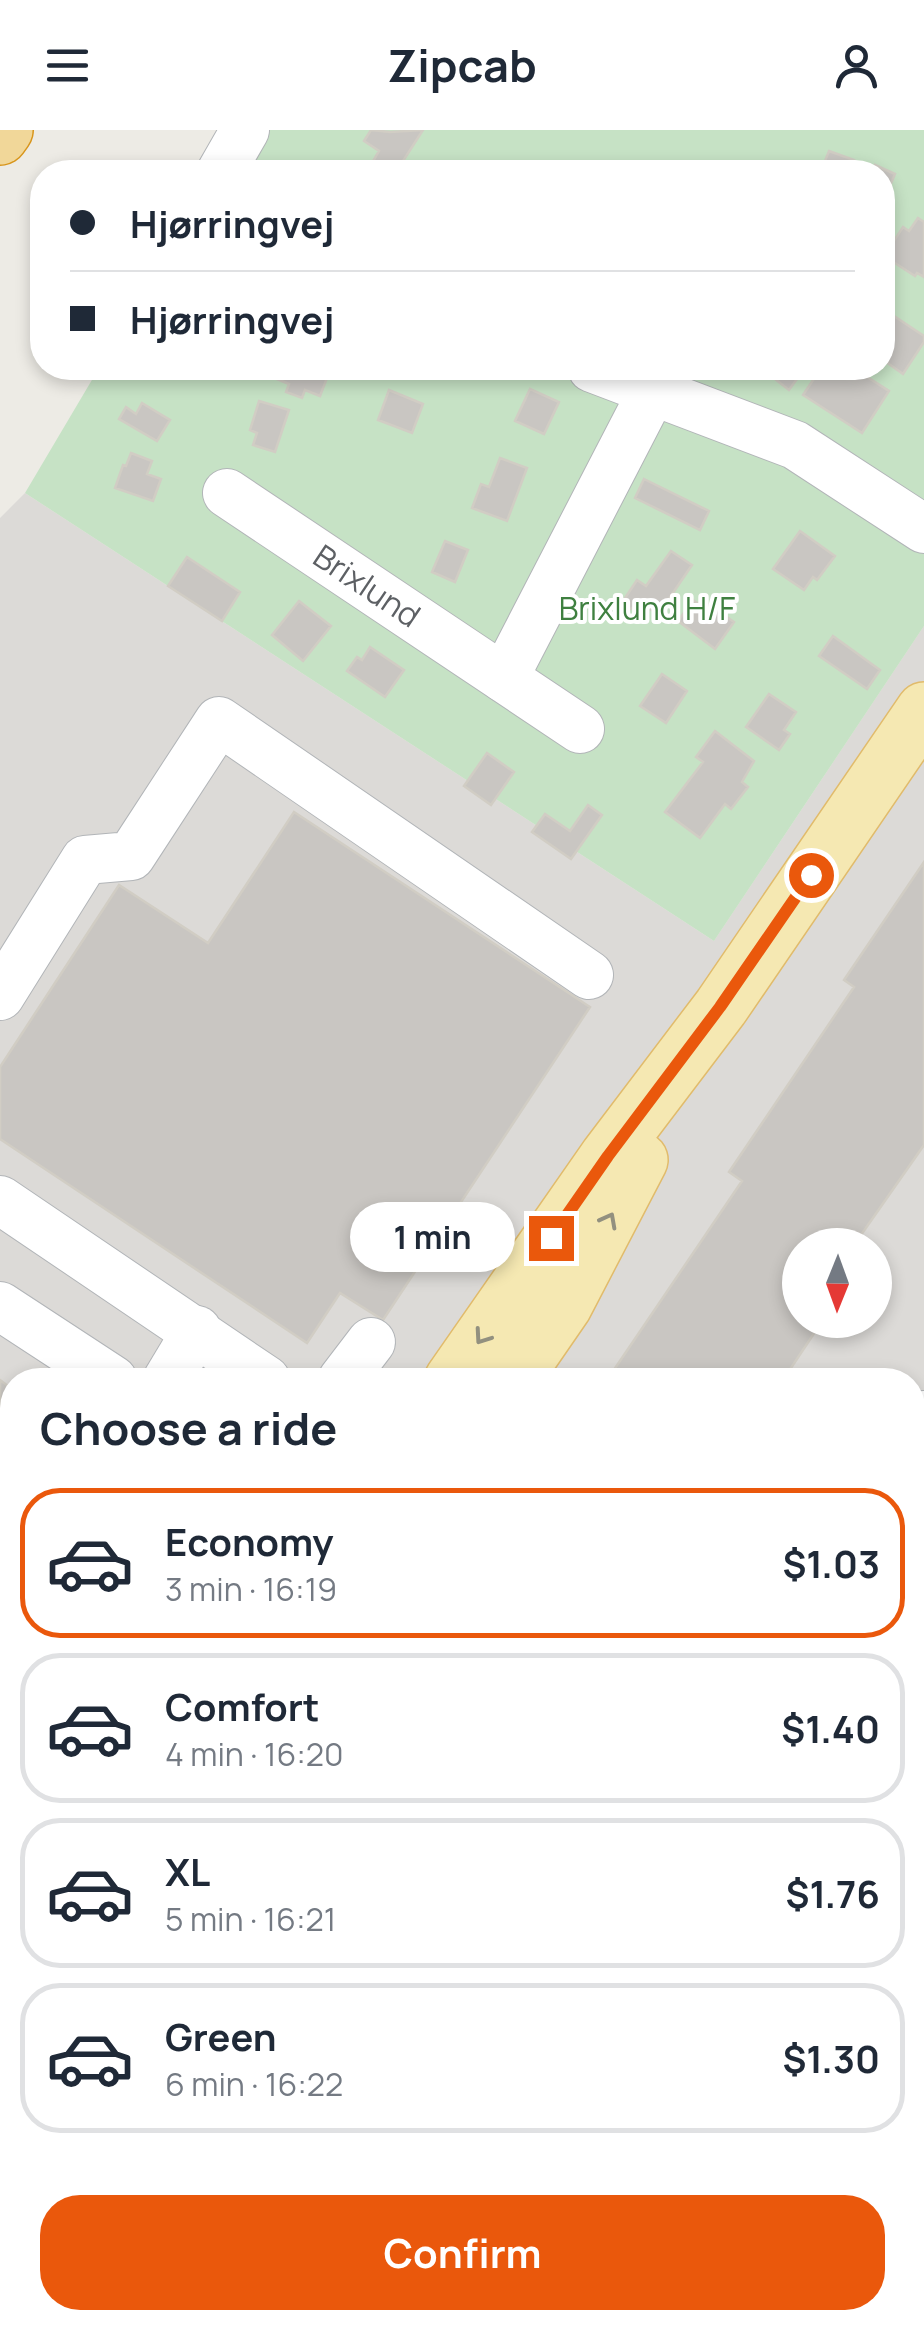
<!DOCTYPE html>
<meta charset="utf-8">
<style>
:root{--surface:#fff;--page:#f6f6f7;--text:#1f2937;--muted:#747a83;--line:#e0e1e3;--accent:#ea580c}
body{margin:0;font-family:Manrope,sans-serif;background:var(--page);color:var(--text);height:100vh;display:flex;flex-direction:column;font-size:38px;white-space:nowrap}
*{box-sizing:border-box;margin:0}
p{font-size:32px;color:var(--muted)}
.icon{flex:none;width:55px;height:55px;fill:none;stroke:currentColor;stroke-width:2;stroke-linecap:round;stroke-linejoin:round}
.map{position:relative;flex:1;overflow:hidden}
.drawer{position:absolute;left:0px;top:1238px;width:925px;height:962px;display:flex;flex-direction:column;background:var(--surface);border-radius:40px 40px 0 0;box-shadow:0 5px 15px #0003}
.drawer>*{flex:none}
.hud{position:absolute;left:30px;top:30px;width:865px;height:220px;border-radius:40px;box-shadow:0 5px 15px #0003;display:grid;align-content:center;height:220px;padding:0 40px;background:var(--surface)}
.needle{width:65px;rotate:181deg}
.controls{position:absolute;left:782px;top:1098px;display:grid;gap:20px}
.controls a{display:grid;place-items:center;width:110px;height:110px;border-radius:50%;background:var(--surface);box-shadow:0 5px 15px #0003;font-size:50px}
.end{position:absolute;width:45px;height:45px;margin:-22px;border:12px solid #ea580c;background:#fff;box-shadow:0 0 0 5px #fff}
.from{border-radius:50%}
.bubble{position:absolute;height:70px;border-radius:35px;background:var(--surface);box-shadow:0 5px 15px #0003;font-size:32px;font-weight:700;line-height:70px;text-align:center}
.hud b{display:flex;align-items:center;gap:35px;height:95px;font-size:38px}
.hud b+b{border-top:2px solid var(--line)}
.hud i{width:25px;height:25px;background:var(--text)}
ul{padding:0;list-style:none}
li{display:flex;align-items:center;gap:30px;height:150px;margin:0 20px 15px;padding:0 20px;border:5px solid var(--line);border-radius:40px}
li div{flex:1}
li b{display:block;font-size:38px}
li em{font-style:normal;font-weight:700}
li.on{border-color:var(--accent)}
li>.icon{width:90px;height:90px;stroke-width:1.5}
h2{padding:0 40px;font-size:45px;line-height:120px}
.action{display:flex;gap:20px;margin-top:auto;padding:20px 40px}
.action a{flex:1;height:115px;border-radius:40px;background:var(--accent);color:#fff;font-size:40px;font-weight:700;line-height:115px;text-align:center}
header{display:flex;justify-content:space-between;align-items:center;height:130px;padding:0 40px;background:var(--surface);font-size:45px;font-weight:700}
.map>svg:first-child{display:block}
.industrial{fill:#dcdad7;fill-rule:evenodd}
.green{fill:#c6e2c5}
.building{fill:#c9c6c2;stroke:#d1cdc4;stroke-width:2.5}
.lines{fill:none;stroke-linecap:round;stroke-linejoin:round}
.minor-casing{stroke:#b2b5b8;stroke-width:50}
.major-casing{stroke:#e1bb6b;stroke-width:58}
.highway-casing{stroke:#d8951b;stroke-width:58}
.path{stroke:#9ec2a7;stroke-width:6;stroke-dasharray:10 5;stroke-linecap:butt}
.minor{stroke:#fff;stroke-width:48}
.major{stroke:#f5e8b2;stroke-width:55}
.highway{stroke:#f1d799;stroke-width:55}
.oneway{stroke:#92907f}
.route{stroke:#ea580c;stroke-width:12}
.labels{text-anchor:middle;stroke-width:8;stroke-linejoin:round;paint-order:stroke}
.street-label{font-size:32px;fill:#5d6064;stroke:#fff}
.park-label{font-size:32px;fill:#3f8040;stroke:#fff}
</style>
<header><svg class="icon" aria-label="menu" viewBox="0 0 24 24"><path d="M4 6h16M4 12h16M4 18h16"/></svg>Zipcab<svg class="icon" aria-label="person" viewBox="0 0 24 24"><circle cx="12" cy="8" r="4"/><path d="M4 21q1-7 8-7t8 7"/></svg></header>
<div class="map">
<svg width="924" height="2198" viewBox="0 0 924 2198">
<rect width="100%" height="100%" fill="#edebe5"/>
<path class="industrial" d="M 25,363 L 714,811 L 924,496 L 924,1348 L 913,1365 L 912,1250 L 12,1250 L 12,2188 L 341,2188 L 334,2198 L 0,2198 L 0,388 ZM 800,1115 L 875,1115 L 875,1190 L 800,1190 Z"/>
<path class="green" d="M 238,0 L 924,0 L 924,496 L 714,811 L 25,363 L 99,238 L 882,238 L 882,42 L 213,42 Z
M 341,2188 L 513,2188 L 502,2198 L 334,2198 Z"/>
<path class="building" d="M 371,0 L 390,2 L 423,0 L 396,42 L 388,42 L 372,33 L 379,21 L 364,11 Z
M 829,21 L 854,30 L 850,42 L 821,41 Z
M 875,35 L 895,44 L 882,75 L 882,42 L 872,42 Z
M 918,88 L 924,92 L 924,147 L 917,143 L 915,146 L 884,126 L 903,97 L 909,101 Z
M 888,182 L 924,206 L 924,212 L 903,244 L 882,229 L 882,190 Z
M 276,238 L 313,238 L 312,242 L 327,248 L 320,266 L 305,260 L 302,268 L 286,262 L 289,254 L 272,247 Z
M 761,238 L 805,238 L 789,260 Z
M 821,238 L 853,238 L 889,261 L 862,303 L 803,265 Z
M 530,259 L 559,272 L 544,304 L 515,291 Z
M 389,260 L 423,274 L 412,303 L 378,290 Z
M 259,271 L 289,280 L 275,322 L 253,315 L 257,303 L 250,300 Z
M 142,273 L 170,290 L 157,311 L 119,289 L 126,277 L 136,284 Z
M 131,323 L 152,331 L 147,344 L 161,349 L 153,371 L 115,358 L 123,335 L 126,336 Z
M 500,328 L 527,338 L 507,391 L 472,378 L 481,354 L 489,357 Z
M 644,349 L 709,381 L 700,400 L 635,368 Z
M 800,401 L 835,426 L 817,450 L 813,447 L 804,460 L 773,439 Z
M 445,411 L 468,420 L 455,452 L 432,442 Z
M 671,421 L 692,435 L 658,485 L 641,472 L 629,480 L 621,474 L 637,450 L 646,456 Z
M 187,427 L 240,462 L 222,491 L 168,456 Z
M 693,470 L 700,475 L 703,470 L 734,492 L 715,519 L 678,491 Z
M 299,471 L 331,496 L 303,531 L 272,505 Z
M 833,506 L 880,540 L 867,559 L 819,526 Z
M 370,517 L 404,540 L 385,567 L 347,541 L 357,527 L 362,530 Z
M 662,544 L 687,561 L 666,593 L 640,576 Z
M 769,564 L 796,582 L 784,600 L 790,604 L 779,620 L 746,597 Z
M 715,601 L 754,631 L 742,652 L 748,657 L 731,679 L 725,674 L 700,708 L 665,682 L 703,632 L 696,627 Z
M 487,623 L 514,642 L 491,675 L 464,656 Z
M 588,675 L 602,685 L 571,729 L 532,702 L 545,684 L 570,701 Z
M 294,682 L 590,877 L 383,1190 L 340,1163 L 307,1213 L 0,1009 L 0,937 L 119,755 L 208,813 Z
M 924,732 L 924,1015 L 854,1115 L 800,1115 L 800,1190 L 823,1190 L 783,1250 L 607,1250 L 742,1051 L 729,1042 L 854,857 L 844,850 Z
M 0,1250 L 12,1259 L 12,1451 L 0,1469 Z
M 924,1552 L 924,1600 L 920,1602 L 912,1594 L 912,1564 Z
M 3,1754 L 12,1760 L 12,1812 L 2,1826 L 0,1758 Z"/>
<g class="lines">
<defs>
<g id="minor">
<path d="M 221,42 L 245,0"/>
<path d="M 592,238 L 795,315 L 924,399"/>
<path id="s1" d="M 227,363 L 580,599"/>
<path d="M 504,548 L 653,260"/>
<path d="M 0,866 L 85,730 L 131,726 L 219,591 L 589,845"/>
<path d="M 0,1070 L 266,1250"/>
<path d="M 0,1176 L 113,1250"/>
<path d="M 167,1250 L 197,1200"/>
<path d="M 342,1250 L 371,1212"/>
<path d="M 912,1302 L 924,1285"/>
<path d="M 912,1713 L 924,1721"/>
</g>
<path id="major" d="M 452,1250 L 608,1026 L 721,877 L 924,580
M 513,1250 L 564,1176 L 640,1030
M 0,1921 L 12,1900"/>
<path id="highway" d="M 0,7 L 5,0"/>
</defs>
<use href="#minor" class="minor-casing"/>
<use href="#major" class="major-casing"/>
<use href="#highway" class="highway-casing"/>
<path class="path" d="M 912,1365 L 924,1366"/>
<use href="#minor" class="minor"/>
<use href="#major" class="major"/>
<use href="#highway" class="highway"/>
</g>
<defs><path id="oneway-chevron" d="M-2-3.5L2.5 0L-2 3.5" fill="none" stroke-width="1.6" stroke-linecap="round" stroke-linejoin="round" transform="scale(2.5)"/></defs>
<g class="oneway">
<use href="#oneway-chevron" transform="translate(609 1090) rotate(-62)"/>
<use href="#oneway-chevron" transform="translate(482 1207) rotate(125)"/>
</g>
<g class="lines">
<path class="route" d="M 551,1108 L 608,1026 L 720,877 L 811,745"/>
</g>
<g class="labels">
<g class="street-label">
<text dy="11" stroke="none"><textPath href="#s1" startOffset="168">Brixlund</textPath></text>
</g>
<g class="park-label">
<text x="647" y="490">Brixlund H/F</text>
</g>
</g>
</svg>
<div class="controls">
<a><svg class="needle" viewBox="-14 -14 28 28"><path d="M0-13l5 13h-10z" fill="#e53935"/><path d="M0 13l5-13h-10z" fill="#747a83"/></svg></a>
</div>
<i class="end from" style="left:811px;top:745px"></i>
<i class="end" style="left:551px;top:1108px"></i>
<div class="bubble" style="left:350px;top:1072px;width:165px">1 min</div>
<div class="hud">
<b><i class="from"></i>Hjørringvej</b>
<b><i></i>Hjørringvej</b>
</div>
<section class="drawer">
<h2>Choose a ride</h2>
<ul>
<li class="on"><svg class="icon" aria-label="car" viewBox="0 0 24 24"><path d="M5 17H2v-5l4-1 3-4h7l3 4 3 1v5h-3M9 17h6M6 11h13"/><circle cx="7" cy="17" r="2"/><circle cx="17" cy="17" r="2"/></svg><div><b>Economy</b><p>3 min · 16:19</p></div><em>$1.03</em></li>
<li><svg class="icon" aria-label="car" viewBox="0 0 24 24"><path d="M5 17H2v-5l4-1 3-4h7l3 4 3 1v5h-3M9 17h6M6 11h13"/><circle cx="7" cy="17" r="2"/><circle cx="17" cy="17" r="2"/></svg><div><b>Comfort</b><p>4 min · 16:20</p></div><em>$1.40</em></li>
<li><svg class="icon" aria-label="car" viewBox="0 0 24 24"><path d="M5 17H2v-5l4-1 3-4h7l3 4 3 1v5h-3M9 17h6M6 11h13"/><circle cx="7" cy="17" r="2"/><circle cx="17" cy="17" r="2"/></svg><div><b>XL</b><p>5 min · 16:21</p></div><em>$1.76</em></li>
<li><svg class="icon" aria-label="car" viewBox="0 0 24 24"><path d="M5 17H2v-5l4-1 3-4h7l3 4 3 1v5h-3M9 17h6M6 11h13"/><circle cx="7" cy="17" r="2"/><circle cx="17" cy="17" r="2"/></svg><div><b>Green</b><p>6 min · 16:22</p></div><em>$1.30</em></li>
</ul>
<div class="action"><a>Confirm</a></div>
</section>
</div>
